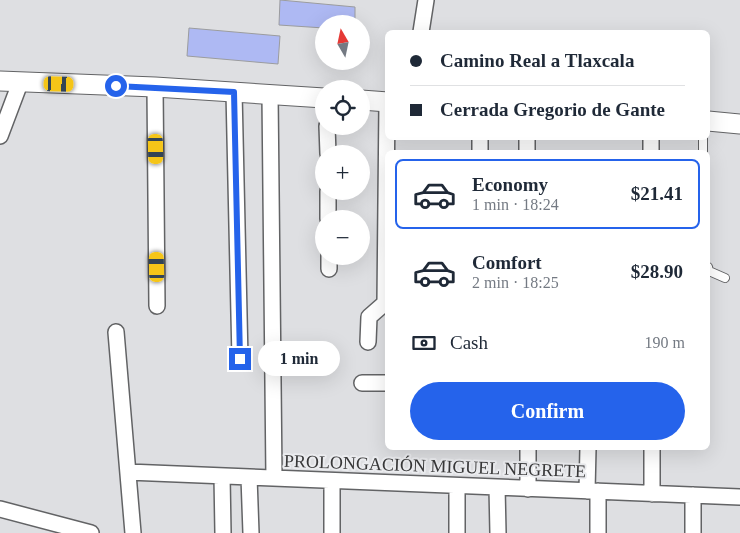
<!DOCTYPE html>
<meta charset="utf-8">
<style>
:root{--surface:#fff;--page:#f6f6f7;--text:#1f2937;--muted:#747a83;--line:#e0e1e3;--accent:#2563eb}
body{margin:0;font-family:Georgia,serif;background:var(--page);color:var(--text);height:100vh;display:flex;flex-direction:column;font-size:19px;white-space:nowrap}
*{box-sizing:border-box;margin:0}
p{font-size:16px;color:var(--muted)}
.icon{flex:none;width:28px;height:28px;fill:none;stroke:currentColor;stroke-width:2;stroke-linecap:round;stroke-linejoin:round}
.map{position:relative;flex:1;overflow:hidden}
.side{position:absolute;left:385px;top:150px;width:325px;height:300px;display:flex;flex-direction:column;background:var(--surface);border-radius:8px;box-shadow:0 5px 20px #0002}
.side>*{flex:none}
.hud{position:absolute;left:385px;top:30px;width:325px;height:110px;border-radius:8px;box-shadow:0 5px 20px #0002;display:grid;align-content:center;height:110px;padding:0 25px;background:var(--surface)}
.needle{width:32px;rotate:351deg}
.tools{position:absolute;left:315px;top:15px;display:grid;gap:10px}
.tools a{display:grid;place-items:center;width:55px;height:55px;border-radius:50%;background:var(--surface);box-shadow:0 5px 20px #0002;font-size:25px}
.end{position:absolute;width:22px;height:22px;margin:-11px;border:6px solid #2563eb;background:#fff;box-shadow:0 0 0 2px #fff}
.from{border-radius:50%}
.bubble{position:absolute;height:35px;border-radius:18px;background:var(--surface);box-shadow:0 5px 20px #0002;font-size:16px;font-weight:700;line-height:35px;text-align:center}
.car{position:absolute;width:15px;height:30px;margin:-15px -8px;border-radius:6px;box-shadow:0 0 4px 1px #0007;background:linear-gradient(#f5c518 24%,#345 0 40%,#f5c518 0 76%,#345 0 86%,#f5c518 0)}
.hud b{display:flex;align-items:center;gap:18px;height:48px;font-size:19px}
.hud b+b{border-top:1px solid var(--line)}
.hud i{width:12px;height:12px;background:var(--text)}
ul{padding:9px 0 0;list-style:none}
li{display:flex;align-items:center;gap:15px;height:70px;margin:0 10px 8px;padding:0 15px;border:2px solid transparent;border-radius:8px}
li div{flex:1}
li b{display:block;font-size:19px}
li em{font-style:normal;font-weight:700}
li.current{border-color:var(--accent)}
li>.icon{width:45px;height:45px;stroke-width:1.5}
.pay{display:flex;align-items:center;gap:12px;height:55px;padding:0 25px;font-size:19px}
.pay p{margin-inline-start:auto}
.primary-button{display:flex;gap:10px;margin-top:auto;padding:10px 25px}
.primary-button a{flex:1;height:58px;border-radius:30px;background:var(--accent);color:#fff;font-size:20px;font-weight:700;line-height:58px;text-align:center}
.map>svg:first-child{display:block}
.building{fill:#aeb9f3;stroke:#9b9c9e}
.lines{fill:none;stroke-linecap:round;stroke-linejoin:round}
.service-casing{stroke:#626365;stroke-width:10}
.minor-casing{stroke:#626365;stroke-width:18}
.tertiary-casing{stroke:#626365;stroke-width:21}
.service{stroke:#fff;stroke-width:8}
.minor{stroke:#fff;stroke-width:15}
.tertiary{stroke:#fff;stroke-width:19}
.route{stroke:#2563eb;stroke-width:6}
.labels{text-anchor:middle;stroke-width:4;stroke-linejoin:round;paint-order:stroke}
.street-label{font-size:18px;fill:#383839;stroke:#ebecef}
</style>
<div class="map">
<svg width="740" height="533" viewBox="0 0 740 533">
<rect width="100%" height="100%" fill="#dedfe2"/>
<path class="building" d="M 280,0 L 355,7 L 355,24 L 324,24 L 324,28 L 279,25 Z
M 189,28 L 280,36 L 278,64 L 187,56 Z"/>
<g class="lines">
<defs>
<path id="service" d="M 703,138 L 703,152
M 708,267 L 709,271 L 725,278"/>
<path id="minor" d="M 421,32 L 426,0
M 155,87 L 157,306
M 234,92 L 240,359
M 270,94 L 274,478
M 327,126 L 328,154
M 0,136 L 20,83
M 480,138 L 480,152
M 527,138 L 527,152
M 651,138 L 651,152
M 328,191 L 328,219
M 329,256 L 329,269
M 385,303 L 387,102
M 116,332 L 133,533
M 368,342 L 369,317 L 385,303
M 362,383 L 388,383
M 528,448 L 528,489
M 652,448 L 652,494
M 128,472 L 740,497
M 222,476 L 223,533
M 249,477 L 251,533
M 332,481 L 332,533
M 457,486 L 457,533
M 497,487 L 498,533
M 587,491 L 588,448
M 598,491 L 598,533
M 693,495 L 693,533
M 0,509 L 91,533"/>
<path id="tertiary" d="M 0,81 L 155,87 L 324,98
M 361,100 L 388,102
M 708,121 L 740,124"/>
</defs>
<use href="#service" class="service-casing"/>
<use href="#minor" class="minor-casing"/>
<use href="#tertiary" class="tertiary-casing"/>
<use href="#service" class="service"/>
<use href="#minor" class="minor"/>
<use href="#tertiary" class="tertiary"/>
</g>
<g class="lines">
<path class="route" d="M 116,86 L 234,92 L 240,359"/>
</g>
<g class="labels">
<g class="street-label">
<text transform="translate(435 466) rotate(2)" y="6">PROLONGACIÓN MIGUEL NEGRETE</text>
</g>
</g>
</svg>
<div class="tools">
<a><svg class="needle" viewBox="-14 -14 28 28"><path d="M0-13l5 13h-10z" fill="#e53935"/><path d="M0 13l5-13h-10z" fill="#747a83"/></svg></a>
<a><svg class="icon" aria-label="locate" viewBox="0 0 24 24"><circle cx="12" cy="12" r="6"/><path d="M12 2v4M12 18v4M2 12h4M18 12h4"/></svg></a>
<a>+</a>
<a>−</a>
</div>
<i class="end from" style="left:116px;top:86px"></i>
<i class="end" style="left:240px;top:359px"></i>
<div class="bubble" style="left:258px;top:341px;width:82px">1 min</div>
<i class="car" style="left:59px;top:84px;rotate:92deg"></i>
<i class="car" style="left:156px;top:149px;rotate:179deg"></i>
<i class="car" style="left:157px;top:267px;rotate:359deg"></i>
<div class="hud">
<b><i class="from"></i>Camino Real a Tlaxcala</b>
<b><i></i>Cerrada Gregorio de Gante</b>
</div>
<section class="side">
<ul>
<li class="current"><svg class="icon" aria-label="car" viewBox="0 0 24 24"><path d="M5 17H2v-5l4-1 3-4h7l3 4 3 1v5h-3M9 17h6M6 11h13"/><circle cx="7" cy="17" r="2"/><circle cx="17" cy="17" r="2"/></svg><div><b>Economy</b><p>1 min · 18:24</p></div><em>$21.41</em></li>
<li><svg class="icon" aria-label="car" viewBox="0 0 24 24"><path d="M5 17H2v-5l4-1 3-4h7l3 4 3 1v5h-3M9 17h6M6 11h13"/><circle cx="7" cy="17" r="2"/><circle cx="17" cy="17" r="2"/></svg><div><b>Comfort</b><p>2 min · 18:25</p></div><em>$28.90</em></li>
</ul>
<div class="pay"><svg class="icon" aria-label="cash" viewBox="0 0 24 24"><path d="M3 7h18v10H3z"/><circle cx="12" cy="12" r="2"/></svg>Cash<p>190 m</p></div>
<div class="primary-button"><a>Confirm</a></div>
</section>
</div>
